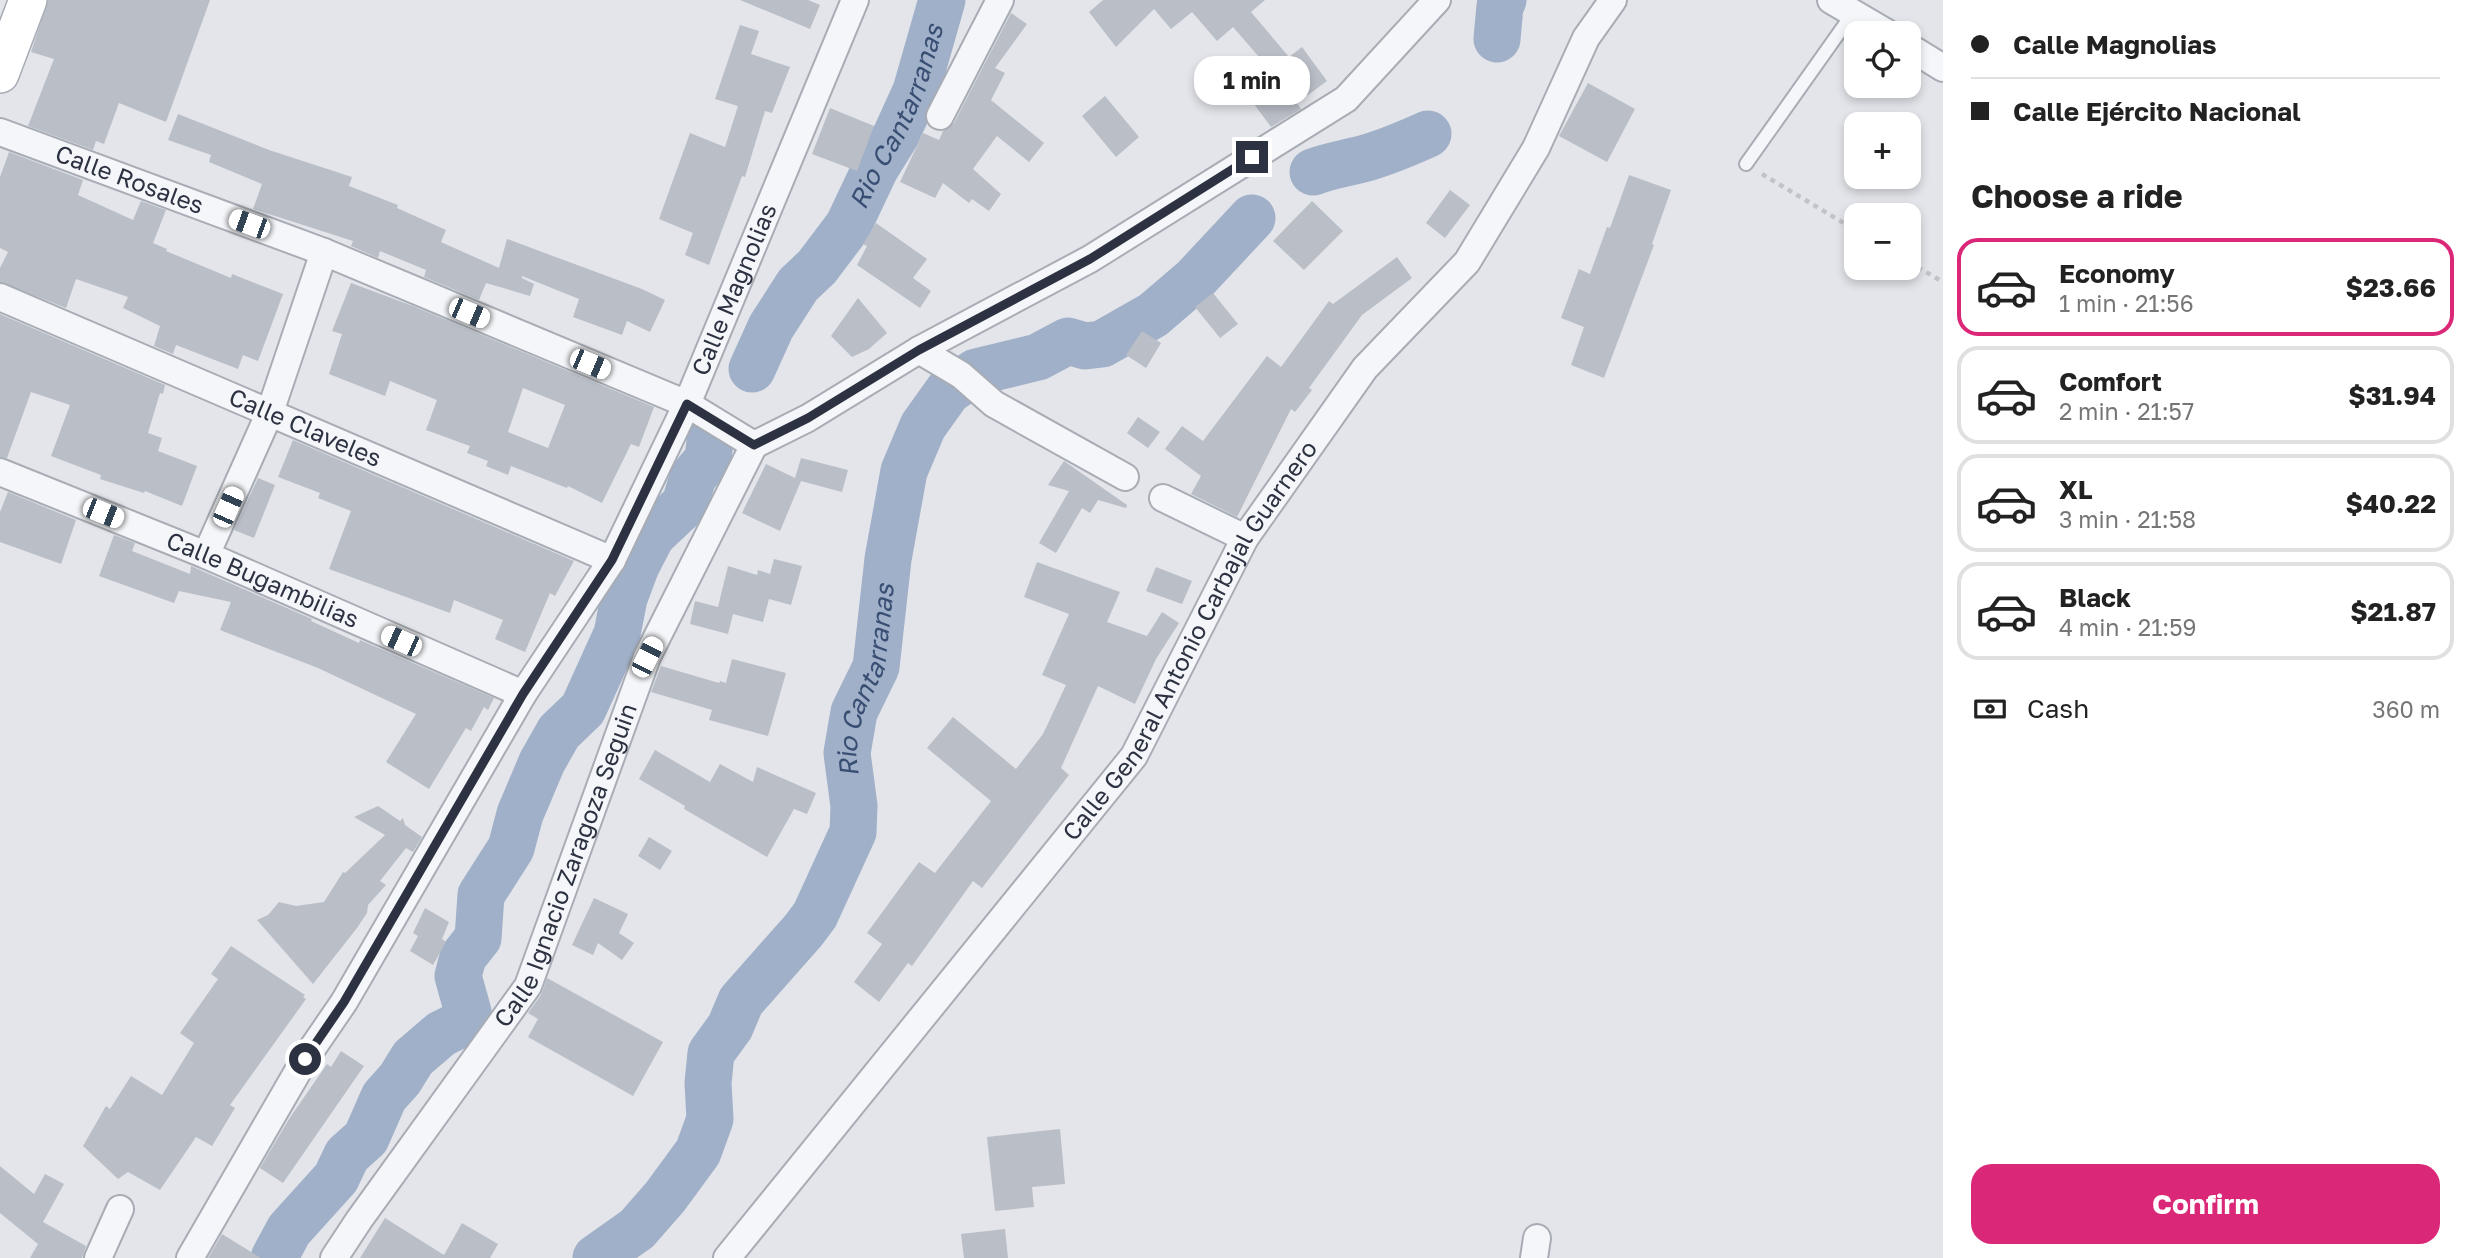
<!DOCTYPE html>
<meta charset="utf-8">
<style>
:root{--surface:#fff;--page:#f6f6f6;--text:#222;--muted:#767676;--line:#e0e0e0;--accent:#db2777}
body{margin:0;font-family:"Golos Text",sans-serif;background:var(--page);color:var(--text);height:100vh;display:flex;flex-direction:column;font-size:26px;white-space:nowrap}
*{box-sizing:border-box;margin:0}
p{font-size:23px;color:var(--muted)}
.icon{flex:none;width:38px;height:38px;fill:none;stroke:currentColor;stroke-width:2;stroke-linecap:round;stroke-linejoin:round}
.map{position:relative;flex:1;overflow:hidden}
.sheet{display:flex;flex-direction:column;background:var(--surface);width:525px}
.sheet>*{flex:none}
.banner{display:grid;align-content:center;height:154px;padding:0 28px;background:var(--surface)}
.controls{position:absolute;left:1844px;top:21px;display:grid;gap:14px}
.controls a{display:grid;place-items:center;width:77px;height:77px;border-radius:14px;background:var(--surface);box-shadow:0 4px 10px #0003;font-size:35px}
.end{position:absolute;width:32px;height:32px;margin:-16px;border:9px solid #2c3241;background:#fff;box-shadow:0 0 0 4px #fff}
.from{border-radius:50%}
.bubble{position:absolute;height:49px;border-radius:21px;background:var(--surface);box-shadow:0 4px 10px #0003;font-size:23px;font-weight:700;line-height:49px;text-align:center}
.car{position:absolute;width:21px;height:42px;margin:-21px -10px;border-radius:9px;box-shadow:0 0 5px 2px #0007;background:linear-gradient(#fff 24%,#345 0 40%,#fff 0 76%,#345 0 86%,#fff 0)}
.banner b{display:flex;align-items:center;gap:24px;height:66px;font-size:26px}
.banner b+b{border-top:2px solid var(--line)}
.banner i{width:18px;height:18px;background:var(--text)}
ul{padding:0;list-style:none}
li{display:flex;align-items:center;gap:21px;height:98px;margin:0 14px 10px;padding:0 14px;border:4px solid var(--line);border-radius:21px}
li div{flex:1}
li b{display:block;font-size:26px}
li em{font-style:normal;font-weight:700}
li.selected{border-color:var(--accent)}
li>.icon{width:63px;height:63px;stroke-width:1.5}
h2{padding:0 28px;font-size:32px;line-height:84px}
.pay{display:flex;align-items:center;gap:18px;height:77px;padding:0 28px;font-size:26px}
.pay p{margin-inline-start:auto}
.action{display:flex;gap:14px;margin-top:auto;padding:14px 28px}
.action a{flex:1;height:80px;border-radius:21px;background:var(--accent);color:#fff;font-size:28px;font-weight:700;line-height:80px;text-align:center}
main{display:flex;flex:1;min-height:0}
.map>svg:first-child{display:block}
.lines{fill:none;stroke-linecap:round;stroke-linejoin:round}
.river{stroke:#a0b0c8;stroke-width:47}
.building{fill:#babec7;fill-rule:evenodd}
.lane-casing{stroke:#a8acb4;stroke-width:16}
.street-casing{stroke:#a8acb4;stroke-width:30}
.secondary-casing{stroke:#a8acb4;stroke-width:40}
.path{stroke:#c1c3c9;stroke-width:4.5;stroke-dasharray:5 5;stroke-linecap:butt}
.lane{stroke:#f5f6f9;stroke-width:12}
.street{stroke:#f5f6f9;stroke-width:26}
.secondary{stroke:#fff;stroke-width:37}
.route{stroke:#2c3241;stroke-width:9}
.labels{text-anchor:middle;stroke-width:5;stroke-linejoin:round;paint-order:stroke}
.street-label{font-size:24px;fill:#2c3241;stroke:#f2f4f7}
.water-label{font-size:26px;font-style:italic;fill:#384e73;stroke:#f2f4f7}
</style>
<main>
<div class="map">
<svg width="1943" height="1258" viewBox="0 0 1943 1258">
<rect width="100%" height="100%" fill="#e3e5ea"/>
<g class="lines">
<g class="river">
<path d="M 1497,39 L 1500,6 L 1503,0"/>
<path d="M 1313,172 C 1331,165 1348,163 1366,158 C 1387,152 1408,143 1428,134"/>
<path id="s1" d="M 752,369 L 771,327 L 798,285 L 817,267 L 848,226 L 875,169 L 896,135 L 916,91 L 942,0"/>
<path d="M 274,1258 L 289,1230 L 336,1178 L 347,1155 L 366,1138 L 384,1097 L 400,1079 L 413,1058 L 441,1034 L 457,1026 L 468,1012 L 458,976 L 463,957 L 478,938 L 481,895 L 511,848 L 520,814 L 542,762 L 559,732 L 583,709 L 617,634 L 624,598 L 636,566 L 652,535 L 685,504 L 693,477 L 708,459 L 710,441"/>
<path id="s2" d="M 596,1258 L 637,1229 L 665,1197 L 698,1152 L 710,1119 L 708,1083 L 711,1053 L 730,1027 L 741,1001 L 803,931 L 815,915 L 853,832 L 854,806 L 847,753 L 854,712 L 876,667 L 888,559 L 904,471 L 923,426 L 948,391 L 976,372 L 1038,357 L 1068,341 L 1085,346 L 1102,344 L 1153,315 L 1195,279 L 1252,218"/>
</g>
</g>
<path class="building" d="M 48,0 L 210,0 L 166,122 L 119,103 L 104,144 L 96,141 L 93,150 L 28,126 L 54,59 L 31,52 Z
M 740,0 L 808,0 L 820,5 L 810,29 Z
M 1103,0 L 1265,0 L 1251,12 L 1289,57 L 1302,47 L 1327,81 L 1297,103 L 1301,109 L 1271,127 L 1240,85 L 1266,65 L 1233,27 L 1217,41 L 1192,12 L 1171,29 L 1154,9 L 1116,47 L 1089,12 Z
M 1011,13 L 1027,24 L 995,68 L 1005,73 L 991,100 L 1044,143 L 1029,162 L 997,136 L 973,169 L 1001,194 L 989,211 L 972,199 L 969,203 L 943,183 L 935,198 L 900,182 L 923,133 L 939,140 L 943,131 L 954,123 Z
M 740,25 L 759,31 L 751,54 L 790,67 L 772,113 L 765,111 L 745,177 L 742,176 L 709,265 L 685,255 L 693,233 L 659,219 L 690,133 L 725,147 L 738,106 L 715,99 Z
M 1588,83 L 1635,109 L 1607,162 L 1559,136 Z
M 1105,96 L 1139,137 L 1116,157 L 1082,116 Z
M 830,108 L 874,126 L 857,171 L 812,154 Z
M 178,114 L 269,150 L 352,177 L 349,186 L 398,205 L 397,208 L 446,230 L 441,242 L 499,268 L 507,239 L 642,289 L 665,300 L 650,332 L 627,321 L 622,335 L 573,317 L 579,299 L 522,276 L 522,278 L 534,284 L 530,296 L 486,283 L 479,300 L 424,277 L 426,270 L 380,251 L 378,258 L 351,246 L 353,241 L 253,209 L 262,184 L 209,162 L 211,155 L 168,140 Z
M 9,152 L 83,180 L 78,195 L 133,220 L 141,201 L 166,210 L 153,243 L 167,249 L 166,251 L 231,278 L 232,274 L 283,294 L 258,361 L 243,355 L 238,369 L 176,345 L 173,354 L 154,346 L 160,326 L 123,308 L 128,297 L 76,279 L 66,308 L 0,282 L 0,268 L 8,252 L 0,248 L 0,177 Z
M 1629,175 L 1671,190 L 1652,244 L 1654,245 L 1604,378 L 1571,365 L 1584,327 L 1561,318 L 1579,269 L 1590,274 L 1607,227 L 1610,228 Z
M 1450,190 L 1470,205 L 1445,238 L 1426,223 Z
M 1312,201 L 1343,231 L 1304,270 L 1273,241 Z
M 876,223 L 927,259 L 913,278 L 931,291 L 920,308 L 857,265 L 867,246 L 863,244 Z
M 1397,257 L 1412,278 L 1362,315 L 1309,388 L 1312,390 L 1295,412 L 1291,409 L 1237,517 L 1191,494 L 1201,476 L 1165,449 L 1182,426 L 1203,441 L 1267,356 L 1281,367 L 1329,301 L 1333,304 Z
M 351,283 L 413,306 L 654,407 L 639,447 L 631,444 L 602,503 L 568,486 L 567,488 L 511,466 L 508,475 L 486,466 L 488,461 L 467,453 L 470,446 L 426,430 L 437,400 L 390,381 L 385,396 L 329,374 L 342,334 L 332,331 ZM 523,388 L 565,405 L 548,448 L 508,432 Z
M 1213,293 L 1238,324 L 1220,338 L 1195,307 Z
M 858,298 L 887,333 L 869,349 L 852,357 L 831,336 Z
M 0,314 L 165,385 L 163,394 L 160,393 L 148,433 L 162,438 L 158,451 L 197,466 L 182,506 L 145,491 L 144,493 L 100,479 L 101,475 L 51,456 L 70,405 L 31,392 L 7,458 L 0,457 Z
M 1142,331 L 1161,343 L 1146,368 L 1126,355 Z
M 1138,417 L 1160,432 L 1148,448 L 1127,433 Z
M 293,440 L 574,561 L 555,596 L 550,593 L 525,652 L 495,639 L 503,620 L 454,600 L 450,613 L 329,569 L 351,511 L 318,498 L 320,493 L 278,477 Z
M 801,458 L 848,470 L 842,492 L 801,481 L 780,531 L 742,513 L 766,464 L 795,478 Z
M 1064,461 L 1127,505 L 1126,508 L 1098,500 L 1090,513 L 1082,508 L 1056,553 L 1039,543 L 1069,491 L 1048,485 Z
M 258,478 L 275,485 L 254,538 L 234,530 Z
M 8,492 L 76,520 L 61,564 L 0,542 L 0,512 Z
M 114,535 L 135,543 L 132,551 L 190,574 L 191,566 L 200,570 L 312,619 L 311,621 L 359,643 L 360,640 L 494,698 L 488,710 L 484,707 L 471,731 L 466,728 L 429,789 L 386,762 L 416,714 L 318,668 L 220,630 L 231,602 L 179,591 L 174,603 L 99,576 Z
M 774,559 L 802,566 L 791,605 L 769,599 L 763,622 L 733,614 L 728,634 L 690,624 L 695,601 L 718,607 L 728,566 L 757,575 L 758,570 L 770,574 Z
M 1037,562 L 1120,592 L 1107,622 L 1147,636 L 1162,612 L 1179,623 L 1156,659 L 1135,704 L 1098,686 L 1061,768 L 1069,775 L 982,888 L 973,881 L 912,966 L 908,963 L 879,1002 L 854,982 L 882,944 L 867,933 L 919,862 L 935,873 L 991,801 L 927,748 L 953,717 L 1016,769 L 1043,734 L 1066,685 L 1042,675 L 1069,614 L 1024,597 Z
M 1156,567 L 1192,581 L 1182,604 L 1146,591 Z
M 732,659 L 786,673 L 768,736 L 709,720 L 712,710 L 651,692 L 661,666 L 719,683 L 720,681 L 726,683 Z
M 655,750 L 710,782 L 720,764 L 753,782 L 757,767 L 816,793 L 807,814 L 794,809 L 767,857 L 684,809 L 685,806 L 639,779 Z
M 378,806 L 400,821 L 403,818 L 405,825 L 422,837 L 413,852 L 406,848 L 380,881 L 386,885 L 368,905 L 367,913 L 357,928 L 313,984 L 257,920 L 268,915 L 279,902 L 296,906 L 324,902 L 343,872 L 345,873 L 385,835 L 354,817 Z
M 649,837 L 672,851 L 660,870 L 638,856 Z
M 594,898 L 628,914 L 619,933 L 634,943 L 622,960 L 598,943 L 593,955 L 572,945 Z
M 425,908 L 449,922 L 442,939 L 446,942 L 433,965 L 410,951 L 418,936 L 413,933 Z
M 231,946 L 305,995 L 303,997 L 306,999 L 230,1105 L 235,1108 L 212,1146 L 196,1137 L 160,1190 L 128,1172 L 118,1179 L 83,1146 L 106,1106 L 110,1109 L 131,1076 L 162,1095 L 194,1043 L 180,1033 L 218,979 L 211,974 Z
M 547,978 L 663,1042 L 633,1096 L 528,1037 L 538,1019 L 528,1013 L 541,995 Z
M 341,1051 L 364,1066 L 283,1183 L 260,1168 L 289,1119 L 327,1064 L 331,1067 Z
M 1060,1129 L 1065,1184 L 1032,1187 L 1034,1207 L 995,1211 L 987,1137 Z
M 0,1166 L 34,1194 L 45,1174 L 64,1184 L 43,1222 L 86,1246 L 82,1258 L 30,1258 L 38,1244 L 0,1213 Z
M 385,1218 L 444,1255 L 462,1223 L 498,1244 L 490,1258 L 360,1258 Z
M 1005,1229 L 1008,1258 L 964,1258 L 961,1234 Z
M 222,1234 L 261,1258 L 208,1258 Z"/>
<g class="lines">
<defs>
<path id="lane" d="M 1746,164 L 1853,13"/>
<g id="street">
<path d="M 1831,0 L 1887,33"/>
<path d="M 1909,47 L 1943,68"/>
<path d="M 940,116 L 1000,0"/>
<path id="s3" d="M 0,132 L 324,252 L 687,404 L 754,445 L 808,418 L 919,350 L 1090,259 L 1346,99 L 1437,0"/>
<path id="s4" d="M 0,297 L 612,560"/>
<path d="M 919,350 L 961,375 L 994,404 L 1125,477"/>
<path id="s5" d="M 0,472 L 206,555 L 523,694"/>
<path d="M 1163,498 L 1245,538"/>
<path d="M 206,555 L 270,412 L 324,252"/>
<path d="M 98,1258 L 120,1209"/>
<path id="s6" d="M 190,1258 L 305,1059 L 344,1002 L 523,694 L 612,560 L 687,404 L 855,0"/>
<path id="s7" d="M 334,1258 L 359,1220 L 528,986 L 647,657 L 754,445"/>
<path id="s8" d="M 727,1258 L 1134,756 L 1245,538 L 1365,368 L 1467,262 L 1536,148 L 1586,38 L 1613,0"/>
<path d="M 1534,1258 L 1537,1238"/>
</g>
<path id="secondary" d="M 0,74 L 28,0"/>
</defs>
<use href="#lane" class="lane-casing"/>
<use href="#street" class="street-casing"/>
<use href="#secondary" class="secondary-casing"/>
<path class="path" d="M 1762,174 L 1857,231
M 1909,262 L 1943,282"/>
<use href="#lane" class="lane"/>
<use href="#street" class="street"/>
<use href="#secondary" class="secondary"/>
</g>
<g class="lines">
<path class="route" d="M 305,1059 L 344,1002 L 523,694 L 612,560 L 687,404 L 754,445 L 808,418 L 919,350 L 1090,259 L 1252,157"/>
</g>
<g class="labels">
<g class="street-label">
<text dy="8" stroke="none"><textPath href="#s3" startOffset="138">Calle Rosales</textPath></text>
<text dy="8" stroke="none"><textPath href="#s6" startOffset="1113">Calle Magnolias</textPath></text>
<text dy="8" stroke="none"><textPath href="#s4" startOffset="332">Calle Claveles</textPath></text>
<text dy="8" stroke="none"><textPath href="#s5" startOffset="284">Calle Bugambilias</textPath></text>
<text dy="8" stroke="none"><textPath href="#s8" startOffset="774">Calle General Antonio Carbajal Guarnero</textPath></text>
<text dy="8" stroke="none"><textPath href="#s7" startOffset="460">Calle Ignacio Zaragoza Seguin</textPath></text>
</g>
<g class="water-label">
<text dy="9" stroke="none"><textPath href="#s1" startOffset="294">Rio Cantarranas</textPath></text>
<text dy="9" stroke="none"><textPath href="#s2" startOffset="670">Rio Cantarranas</textPath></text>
</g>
</g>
</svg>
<div class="controls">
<a><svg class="icon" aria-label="locate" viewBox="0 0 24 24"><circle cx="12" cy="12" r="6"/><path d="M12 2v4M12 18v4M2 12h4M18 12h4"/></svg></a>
<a>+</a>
<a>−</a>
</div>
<i class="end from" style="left:305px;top:1059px"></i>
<i class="end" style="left:1252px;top:157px"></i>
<div class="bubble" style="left:1194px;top:56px;width:116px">1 min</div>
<i class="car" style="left:249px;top:224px;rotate:290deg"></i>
<i class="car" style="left:469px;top:313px;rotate:113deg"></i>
<i class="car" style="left:590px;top:364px;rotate:113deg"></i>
<i class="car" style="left:228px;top:507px;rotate:24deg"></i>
<i class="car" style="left:103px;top:513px;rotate:112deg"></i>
<i class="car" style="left:401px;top:641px;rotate:294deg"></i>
<i class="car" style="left:647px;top:657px;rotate:27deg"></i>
</div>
<section class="sheet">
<div class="banner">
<b><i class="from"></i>Calle Magnolias</b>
<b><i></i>Calle Ejército Nacional</b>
</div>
<h2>Choose a ride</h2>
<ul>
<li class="selected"><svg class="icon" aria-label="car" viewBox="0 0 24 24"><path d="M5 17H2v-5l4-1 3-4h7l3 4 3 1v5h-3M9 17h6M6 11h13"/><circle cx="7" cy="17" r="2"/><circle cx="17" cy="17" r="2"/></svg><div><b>Economy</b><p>1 min · 21:56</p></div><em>$23.66</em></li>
<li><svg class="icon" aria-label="car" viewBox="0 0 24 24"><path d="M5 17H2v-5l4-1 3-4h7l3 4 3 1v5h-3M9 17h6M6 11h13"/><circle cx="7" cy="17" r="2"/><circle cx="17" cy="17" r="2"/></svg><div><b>Comfort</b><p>2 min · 21:57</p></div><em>$31.94</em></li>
<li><svg class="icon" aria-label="car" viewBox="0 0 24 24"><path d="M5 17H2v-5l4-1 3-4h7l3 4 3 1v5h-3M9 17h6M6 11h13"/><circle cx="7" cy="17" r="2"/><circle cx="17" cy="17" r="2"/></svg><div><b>XL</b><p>3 min · 21:58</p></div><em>$40.22</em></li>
<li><svg class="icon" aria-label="car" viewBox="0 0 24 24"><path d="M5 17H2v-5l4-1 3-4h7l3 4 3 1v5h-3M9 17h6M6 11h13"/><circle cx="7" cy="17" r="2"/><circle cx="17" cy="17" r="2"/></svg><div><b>Black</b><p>4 min · 21:59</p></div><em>$21.87</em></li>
</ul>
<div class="pay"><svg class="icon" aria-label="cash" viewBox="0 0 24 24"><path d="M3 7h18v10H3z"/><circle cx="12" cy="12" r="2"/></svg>Cash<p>360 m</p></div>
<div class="action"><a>Confirm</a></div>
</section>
</main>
